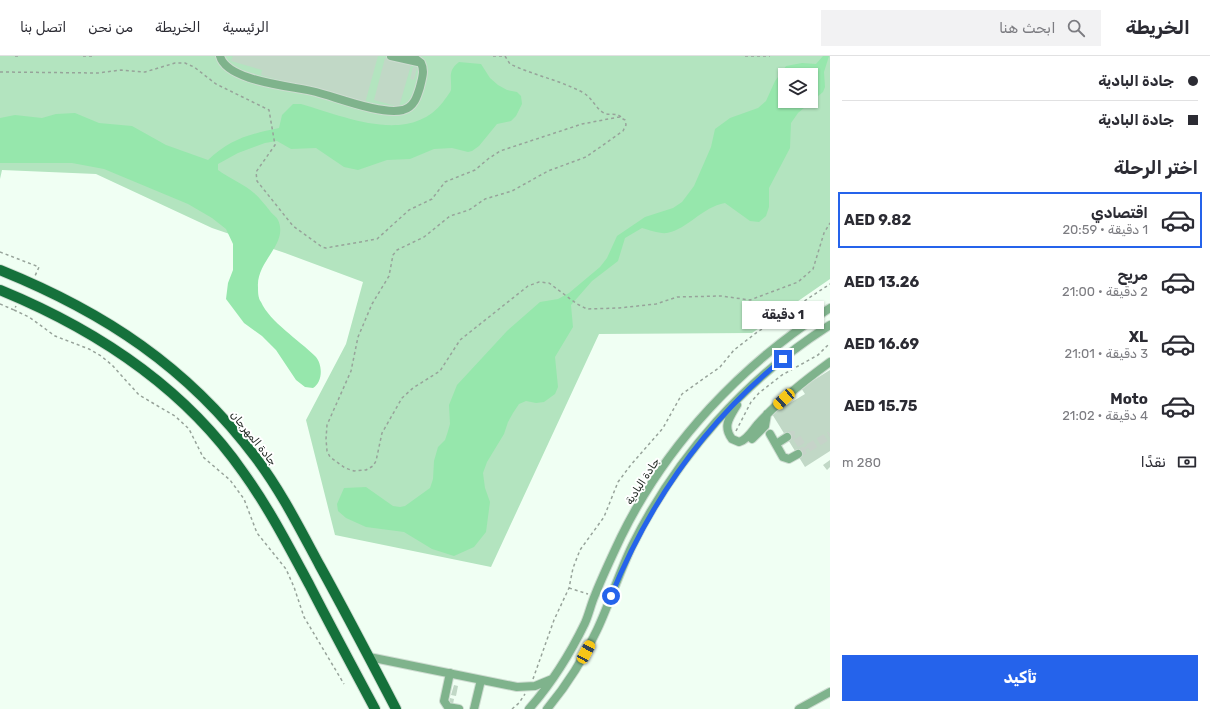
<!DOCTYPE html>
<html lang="ar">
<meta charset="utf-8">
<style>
:root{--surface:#fff;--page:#f2f2f3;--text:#2b2b33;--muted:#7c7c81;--line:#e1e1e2;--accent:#2563eb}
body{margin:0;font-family:Rubik,Vazirmatn,sans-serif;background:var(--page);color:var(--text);direction:rtl;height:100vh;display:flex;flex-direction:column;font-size:15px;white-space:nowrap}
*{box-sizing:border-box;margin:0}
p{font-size:13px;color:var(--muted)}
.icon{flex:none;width:22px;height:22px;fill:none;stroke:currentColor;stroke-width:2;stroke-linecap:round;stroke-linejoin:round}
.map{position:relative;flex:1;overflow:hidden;direction:ltr}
.drawer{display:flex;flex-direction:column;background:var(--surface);width:380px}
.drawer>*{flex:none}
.guide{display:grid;align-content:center;height:88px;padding:0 12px;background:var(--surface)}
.fabs{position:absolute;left:778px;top:12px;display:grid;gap:8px}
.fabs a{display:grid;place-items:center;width:40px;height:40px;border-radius:0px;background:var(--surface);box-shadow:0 1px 3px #0004;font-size:20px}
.end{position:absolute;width:18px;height:18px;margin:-9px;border:5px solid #2563eb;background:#fff;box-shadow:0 0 0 2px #fff}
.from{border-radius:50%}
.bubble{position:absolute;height:28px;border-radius:0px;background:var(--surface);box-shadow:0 1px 3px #0004;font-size:13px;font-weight:700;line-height:28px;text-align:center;direction:rtl}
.car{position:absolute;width:12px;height:24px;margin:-12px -6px;border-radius:5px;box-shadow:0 0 3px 1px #0007;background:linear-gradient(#f5c518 24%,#345 0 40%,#f5c518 0 76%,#345 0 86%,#f5c518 0)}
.guide b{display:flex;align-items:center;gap:14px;height:38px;font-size:15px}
.guide b+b{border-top:1px solid var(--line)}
.guide i{width:10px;height:10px;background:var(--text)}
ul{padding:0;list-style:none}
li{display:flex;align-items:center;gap:12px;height:56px;margin:0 8px 6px;padding:0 4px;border:2px solid transparent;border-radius:0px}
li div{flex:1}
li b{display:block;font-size:15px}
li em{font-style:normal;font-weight:700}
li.current{border-color:var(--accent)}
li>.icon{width:36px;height:36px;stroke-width:1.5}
h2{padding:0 12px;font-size:18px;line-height:48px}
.pay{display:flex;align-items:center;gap:10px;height:44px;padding:0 12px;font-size:15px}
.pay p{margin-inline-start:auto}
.action{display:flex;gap:8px;margin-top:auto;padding:8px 12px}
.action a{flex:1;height:46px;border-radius:0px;background:var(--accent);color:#fff;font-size:16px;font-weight:700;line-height:46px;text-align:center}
header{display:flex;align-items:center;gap:24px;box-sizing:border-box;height:56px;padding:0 20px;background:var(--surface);border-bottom:1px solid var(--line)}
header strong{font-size:19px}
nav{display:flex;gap:22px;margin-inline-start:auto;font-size:14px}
.search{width:280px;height:36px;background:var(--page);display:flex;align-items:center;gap:10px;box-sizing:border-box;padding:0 14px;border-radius:0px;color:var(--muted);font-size:15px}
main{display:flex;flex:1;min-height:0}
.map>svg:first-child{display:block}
.green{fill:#b3e4bf;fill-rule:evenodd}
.water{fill:#96e7ac;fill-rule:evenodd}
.building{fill:#c1d8c6}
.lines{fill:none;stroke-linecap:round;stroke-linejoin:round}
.minor-tunnel{stroke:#c6d3c9;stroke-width:8;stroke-dasharray:8 4;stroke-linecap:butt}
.minor-casing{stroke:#cedcd1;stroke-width:10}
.major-casing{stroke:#cedcd1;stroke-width:12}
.path{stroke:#97a39a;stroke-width:1.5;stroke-dasharray:3 3;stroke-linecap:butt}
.minor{stroke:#7fb38c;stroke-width:8}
.major{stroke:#15713b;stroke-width:10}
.route{stroke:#2563eb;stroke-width:5}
.labels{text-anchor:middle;stroke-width:4;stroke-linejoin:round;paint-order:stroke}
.street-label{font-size:11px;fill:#1d251f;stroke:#fff}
</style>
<header>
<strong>الخريطة</strong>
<div class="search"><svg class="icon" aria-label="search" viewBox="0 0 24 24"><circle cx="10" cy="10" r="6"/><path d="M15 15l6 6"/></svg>ابحث هنا</div>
<nav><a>الرئيسية</a><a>الخريطة</a><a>من نحن</a><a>اتصل بنا</a></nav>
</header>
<main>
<section class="drawer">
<div class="guide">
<b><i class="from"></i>جادة البادية</b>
<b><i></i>جادة البادية</b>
</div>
<h2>اختر الرحلة</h2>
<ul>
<li class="current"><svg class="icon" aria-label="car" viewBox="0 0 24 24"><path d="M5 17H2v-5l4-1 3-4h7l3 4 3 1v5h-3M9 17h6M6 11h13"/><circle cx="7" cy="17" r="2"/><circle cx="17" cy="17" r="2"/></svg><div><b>اقتصادي</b><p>1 دقيقة · 20:59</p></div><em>AED 9.82</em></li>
<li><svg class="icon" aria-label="car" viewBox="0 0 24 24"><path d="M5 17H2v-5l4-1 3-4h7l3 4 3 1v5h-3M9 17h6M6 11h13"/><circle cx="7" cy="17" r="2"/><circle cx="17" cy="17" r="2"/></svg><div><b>مريح</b><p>2 دقيقة · 21:00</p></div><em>AED 13.26</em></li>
<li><svg class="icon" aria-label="car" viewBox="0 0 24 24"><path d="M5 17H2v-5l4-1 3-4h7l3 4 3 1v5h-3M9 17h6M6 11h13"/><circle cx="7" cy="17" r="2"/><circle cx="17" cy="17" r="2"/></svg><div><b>XL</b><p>3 دقيقة · 21:01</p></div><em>AED 16.69</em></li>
<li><svg class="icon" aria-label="car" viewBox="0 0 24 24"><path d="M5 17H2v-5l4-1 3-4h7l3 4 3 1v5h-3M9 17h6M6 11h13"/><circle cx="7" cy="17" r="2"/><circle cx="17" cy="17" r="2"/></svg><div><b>Moto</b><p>4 دقيقة · 21:02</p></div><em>AED 15.75</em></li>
</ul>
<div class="pay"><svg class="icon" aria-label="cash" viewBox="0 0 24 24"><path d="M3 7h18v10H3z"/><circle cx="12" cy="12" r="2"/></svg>نقدًا<p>280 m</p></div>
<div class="action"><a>تأكيد</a></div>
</section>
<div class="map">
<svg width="830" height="653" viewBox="0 0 830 653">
<rect width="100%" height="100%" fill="#f0fff3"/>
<path class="green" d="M 0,0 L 830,0 L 830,223 L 752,277 L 599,278 L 491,511 L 335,479 L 306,364 L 346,288 L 363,226 L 285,197 L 212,172 L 96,118 L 2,114 L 0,123 ZM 785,19 L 811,19 L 811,45 L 785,45 Z"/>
<path class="water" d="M 823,0 L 829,0 L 824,16 L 825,31 L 823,36 L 798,57 L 791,67 L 790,92 L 769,132 L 769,151 L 766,160 L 759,166 L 750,165 L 725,147 C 702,151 688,173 667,177 C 660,178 649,174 642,172 L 625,182 L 618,205 L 592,225 L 571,249 L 573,271 L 555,301 L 558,331 L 555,338 L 544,346 L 536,347 L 526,345 L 519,348 L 513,357 L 508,366 L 504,378 L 487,406 L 483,417 L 485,432 L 490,446 L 486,476 L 474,491 L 454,500 L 432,493 L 404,476 L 366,471 L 346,462 L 338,455 L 337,448 L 344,432 L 366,431 L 393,450 L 400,451 L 405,450 L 430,432 L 433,423 L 434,405 L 438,391 L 445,384 L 448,375 L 450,368 L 449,349 L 457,329 L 507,275 L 540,246 L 558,243 L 569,237 L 600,211 L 607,202 L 617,180 L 645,161 L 673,152 L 682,146 L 694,130 L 711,91 L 715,73 L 730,62 L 758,52 L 766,45 L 775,25 L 786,10 L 802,7 L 816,8 ZM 785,19 L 811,19 L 811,45 L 785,45 Z
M 459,6 L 481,8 L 490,22 L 498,29 L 507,34 L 517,36 L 521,40 L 522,48 L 516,60 L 511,65 L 497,68 L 479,90 L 472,95 L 468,96 L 452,92 L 434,93 L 410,103 L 387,104 L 358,114 L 344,111 L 316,92 L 291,93 L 277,85 L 265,87 L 238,97 L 218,108 L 218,114 C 229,122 244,128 254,137 C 260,142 265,149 270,155 C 272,158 277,161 278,164 C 289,188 256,205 258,231 C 258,236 258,242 261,246 C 270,266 299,284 315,300 C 323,308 323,326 313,332 L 305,331 L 296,324 L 276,294 L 262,280 L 244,267 L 226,243 L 228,227 L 233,214 L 233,188 L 226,173 L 212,162 L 188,148 L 104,113 L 72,107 L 0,107 L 0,62 L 15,59 L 42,62 L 56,58 L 75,57 L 99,67 L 132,70 L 166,89 L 208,104 C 230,83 250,78 279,72 L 282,59 L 293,48 L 301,48 C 344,60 409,90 443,46 C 445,43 450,37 451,34 C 452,22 447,15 459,6 Z"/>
<path class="building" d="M 233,0 L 378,0 L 365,47 L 261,19 L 262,14 L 231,5 Z
M 385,2 L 411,9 L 399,51 L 374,44 Z
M 413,11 L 417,12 L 414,24 L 410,23 Z
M 830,314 L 830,395 L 805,411 L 772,358 L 805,338 L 801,332 Z
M 830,404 L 830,411 L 827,414 L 823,409 Z
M 454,629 L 458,630 L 456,640 L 451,639 Z
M 450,642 L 454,643 L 453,648 L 449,647 Z"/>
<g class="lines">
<path class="minor-tunnel" d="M 787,381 L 792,379 L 795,379 L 805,394
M 798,398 L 830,379"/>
<defs>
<path id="minor" d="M 220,0 C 227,26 294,30 316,36 C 339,42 381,59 403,54 C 414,51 417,41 420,31 C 422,22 425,15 421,7 L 412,0
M 391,0 L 418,6
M 737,349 C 730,361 722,370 732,383 L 739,386 C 747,384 752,375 757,369 C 778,345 804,325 830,306
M 770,378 L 783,401 L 789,403 L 798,398
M 752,383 L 765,370 L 767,358
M 776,388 L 787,381
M 369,601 L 517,631 L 535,630 L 552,623
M 450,617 L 444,645 L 448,651 L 459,653
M 474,653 L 481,624
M 529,653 C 551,628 570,598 585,567 C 589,558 591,548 595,539 C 603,519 612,500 621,481 C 667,387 742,308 830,252
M 547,653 C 567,629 584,602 597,574 C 610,546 619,517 632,490 C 676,401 746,322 830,269
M 799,653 L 830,636"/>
<path id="major" d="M 0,214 C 104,256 188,311 256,402 C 281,435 300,473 320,510 C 346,557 371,605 396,653
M 0,234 C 95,273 183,330 243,416 C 269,452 289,491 310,530 C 331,571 353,612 375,653"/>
</defs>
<use href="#minor" class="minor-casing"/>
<use href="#major" class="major-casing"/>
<path class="path" d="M 15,0 L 21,0
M 83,0 L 95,0
M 493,0 L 504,0
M 505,0 L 510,8 C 533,19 559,24 582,36 C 593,42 595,52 604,57 C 609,60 616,56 621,61
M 745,0 L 770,0
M 0,16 L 98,17 L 121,14 L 145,16 L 175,7 L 185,7 L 194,11 L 216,28 L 269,54 L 275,89 L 256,116 L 257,125 L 293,170 L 322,191 L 326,192 L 377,183 L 409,154 L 432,143 L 445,126 L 475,114 L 488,103 L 500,95 L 582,68 L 619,61 L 625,64 L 626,69 L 623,75 L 586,101 L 548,115 L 512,135 L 485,143 L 469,154 L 450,160 L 424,181 L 397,194 L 393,199 L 389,220 L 372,248 L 358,281 L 351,315 L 327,369 L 326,383 L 327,395 L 330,401 L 345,412 L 354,415 L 366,414 L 373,410 L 376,405 L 382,377 L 402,342 L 413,332 L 440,315 L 460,284 L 528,230 L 539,226 L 549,227 L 577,248 L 587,253 L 619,252 L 656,248 L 677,241 L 721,240 L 750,244 L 798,226 L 813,213 L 824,177 L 830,167
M 0,196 L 39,211 L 35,220
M 0,248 L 14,254 L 16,250
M 14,254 L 29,261 L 55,280 L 89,293 L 101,300 L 112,309 L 139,339 L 175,360 L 189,373 L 203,401 L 230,424 L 244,443 L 257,477 L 286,513 L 294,531 L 304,561 L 344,628
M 736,375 L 751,346 L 759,337 L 782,319 L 818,299 L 830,287
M 569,532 L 588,538
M 533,623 L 554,564 L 569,532 L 573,512 L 580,494 L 604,461 L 618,426 L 630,410 L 663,372 L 682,338 L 720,311 L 734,294 L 756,277 L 830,228
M 512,653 L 519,647 L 525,638"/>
<use href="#minor" class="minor"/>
<use href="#major" class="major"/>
</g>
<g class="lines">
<path class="route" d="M 611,540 C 649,447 705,366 783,303"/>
</g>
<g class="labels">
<g class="street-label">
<text transform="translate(254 382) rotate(51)" y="4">جادة المهرجان</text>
<text transform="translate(642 425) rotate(-57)" y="4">جادة البادية</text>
</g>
</g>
</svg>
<div class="fabs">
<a><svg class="icon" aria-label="layers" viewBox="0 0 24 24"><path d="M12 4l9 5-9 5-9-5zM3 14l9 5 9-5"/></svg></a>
</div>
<i class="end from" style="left:611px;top:540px"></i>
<i class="end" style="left:783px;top:303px"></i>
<div class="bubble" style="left:742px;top:245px;width:82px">1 دقيقة</div>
<i class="car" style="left:784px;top:343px;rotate:228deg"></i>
<i class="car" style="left:586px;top:596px;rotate:28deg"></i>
</div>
</main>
